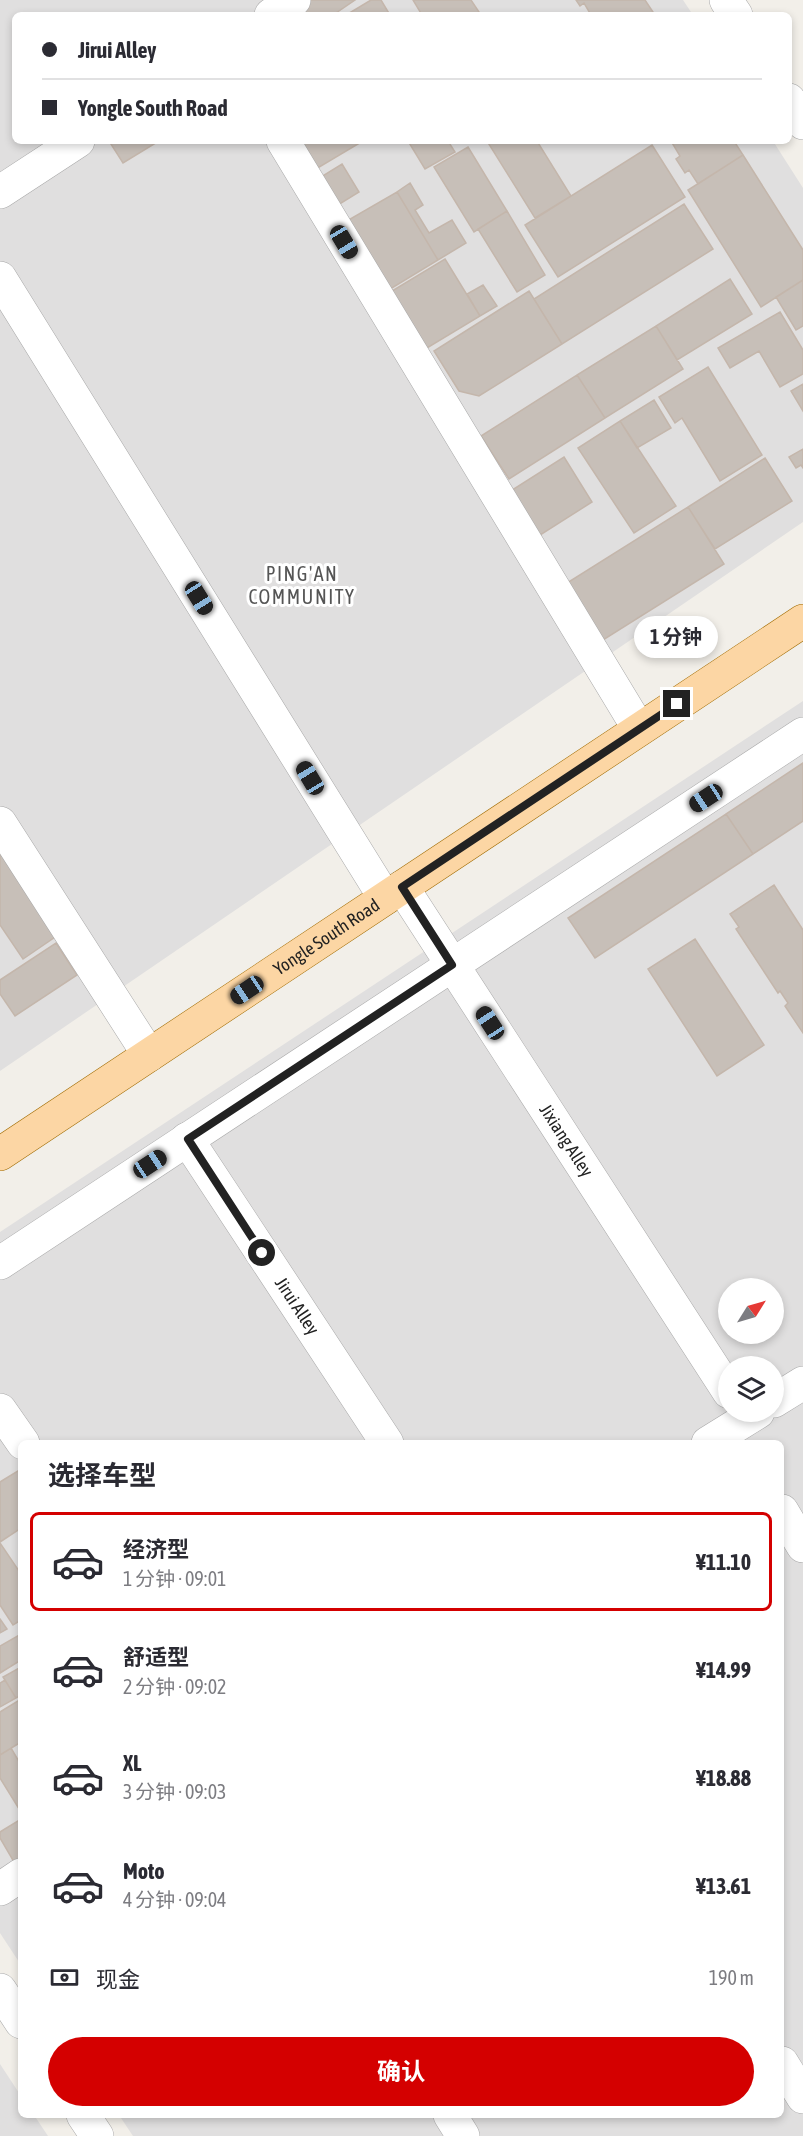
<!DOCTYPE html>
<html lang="zh">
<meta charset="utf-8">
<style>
:root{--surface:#fff;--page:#f7f7f7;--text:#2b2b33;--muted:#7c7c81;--line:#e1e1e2;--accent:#d40000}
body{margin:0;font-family:"Asap Condensed","Noto Sans SC",sans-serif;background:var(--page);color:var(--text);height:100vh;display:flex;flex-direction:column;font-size:22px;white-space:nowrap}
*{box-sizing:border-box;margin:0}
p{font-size:20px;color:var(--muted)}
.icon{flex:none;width:33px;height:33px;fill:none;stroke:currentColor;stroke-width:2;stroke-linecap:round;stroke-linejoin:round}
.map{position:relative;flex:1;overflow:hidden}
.drawer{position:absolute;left:18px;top:1440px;width:766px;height:678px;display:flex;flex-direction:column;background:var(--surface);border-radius:9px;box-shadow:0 3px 9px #0003}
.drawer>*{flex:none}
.banner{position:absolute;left:12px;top:12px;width:780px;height:132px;border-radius:9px;box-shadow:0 3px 9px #0003;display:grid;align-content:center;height:132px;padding:0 30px;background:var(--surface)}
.needle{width:39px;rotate:53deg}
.buttons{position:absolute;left:718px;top:1278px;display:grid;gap:12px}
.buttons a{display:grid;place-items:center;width:66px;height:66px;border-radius:50%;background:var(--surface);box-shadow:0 3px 9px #0003;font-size:30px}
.end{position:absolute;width:27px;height:27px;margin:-14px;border:8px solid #222;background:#fff;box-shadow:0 0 0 3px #fff}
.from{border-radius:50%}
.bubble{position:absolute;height:42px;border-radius:21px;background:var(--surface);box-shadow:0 3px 9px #0003;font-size:20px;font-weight:700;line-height:42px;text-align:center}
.car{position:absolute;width:18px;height:36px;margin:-18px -9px;border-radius:8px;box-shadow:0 0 4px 2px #0007;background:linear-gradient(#222 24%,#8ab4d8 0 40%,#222 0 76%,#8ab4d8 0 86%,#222 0)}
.banner b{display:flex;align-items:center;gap:21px;height:57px;font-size:22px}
.banner b+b{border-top:2px solid var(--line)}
.banner i{width:15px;height:15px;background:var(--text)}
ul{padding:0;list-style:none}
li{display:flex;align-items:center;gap:18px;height:99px;margin:0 12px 9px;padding:0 18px;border:3px solid transparent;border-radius:9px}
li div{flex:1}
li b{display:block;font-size:22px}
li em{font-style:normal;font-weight:700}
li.selected{border-color:var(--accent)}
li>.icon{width:54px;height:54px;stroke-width:1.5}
h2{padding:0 30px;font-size:27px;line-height:72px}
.pay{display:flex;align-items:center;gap:15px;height:66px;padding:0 30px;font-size:22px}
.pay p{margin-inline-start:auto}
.cta{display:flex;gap:12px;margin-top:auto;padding:12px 30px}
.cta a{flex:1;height:69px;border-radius:36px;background:var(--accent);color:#fff;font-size:24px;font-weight:700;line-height:69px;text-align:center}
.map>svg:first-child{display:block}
.residential{fill:#e0dfdf;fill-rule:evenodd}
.building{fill:#c7bfb8;stroke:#c4b6ab;stroke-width:1.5}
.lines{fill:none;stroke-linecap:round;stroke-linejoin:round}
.minor-casing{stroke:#a9a9a9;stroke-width:34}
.major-casing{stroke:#a06b00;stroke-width:34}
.minor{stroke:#fff;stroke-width:33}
.major{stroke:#fcd6a4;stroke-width:33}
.route{stroke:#222;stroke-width:8}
.labels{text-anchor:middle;stroke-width:6;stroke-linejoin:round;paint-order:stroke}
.street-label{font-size:18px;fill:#222;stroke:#fff}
.neighbourhood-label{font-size:20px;letter-spacing:1.5px;fill:#555;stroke:#fff}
</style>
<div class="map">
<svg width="803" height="2136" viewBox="0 0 803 2136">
<rect width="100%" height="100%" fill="#f2efe9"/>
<path class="residential" d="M 0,0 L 683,0 L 693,15 L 15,15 L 15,141 L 773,141 L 803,188 L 803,522 L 0,1071 Z
M 803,701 L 803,2136 L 133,2136 L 119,2115 L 782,2115 L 782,1443 L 21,1443 L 21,1965 L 0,1933 L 0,1232 ZM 729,1288 L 774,1288 L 774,1334 L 729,1334 ZM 729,1366 L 774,1366 L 774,1412 L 729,1412 Z
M 0,2064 L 21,2096 L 21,2115 L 34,2115 L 48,2136 L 0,2136 Z"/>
<path class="building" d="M 308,0 L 355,0 L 333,15 L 285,15 Z
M 371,0 L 381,0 L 390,15 L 346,15 Z
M 413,0 L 471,0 L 481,15 L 422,15 Z
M 576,0 L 645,0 L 655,15 L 591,15 L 584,3 L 580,6 Z
M 109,141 L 159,141 L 123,163 Z
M 299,141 L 363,141 L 316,169 Z
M 408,141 L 448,141 L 455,152 L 425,169 Z
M 487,141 L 537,141 L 571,196 L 535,218 Z
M 671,141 L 734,141 L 743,155 L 698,184 L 689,170 L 685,173 L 676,159 L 680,156 Z
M 652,145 L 685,197 L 558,277 L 525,225 Z
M 468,147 L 507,211 L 474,232 L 434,167 Z
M 743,155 L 803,250 L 803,280 L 761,307 L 688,190 Z
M 342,164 L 359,192 L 338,205 L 321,177 Z
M 410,183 L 423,205 L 415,210 L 429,233 L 452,220 L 466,243 L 438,260 L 397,192 Z
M 397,192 L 438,260 L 387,291 L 345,222 Z
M 684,204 L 713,249 L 562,344 L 534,299 Z
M 507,211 L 545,275 L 517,292 L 478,229 Z
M 445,259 L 480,316 L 422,351 L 387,294 Z
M 730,279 L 752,314 L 677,360 L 656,326 Z
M 803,280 L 803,326 L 796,330 L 776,297 Z
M 483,285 L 497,306 L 480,316 L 467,294 Z
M 529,291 L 562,344 L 479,396 L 459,391 L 434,351 Z
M 780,312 L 803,350 L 803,374 L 780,387 L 759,351 L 730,368 L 718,348 Z
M 656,326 L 683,369 L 605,418 L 577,375 Z
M 708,367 L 762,455 L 720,481 L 682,418 L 675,423 L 659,397 Z
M 577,375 L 605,418 L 509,479 L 481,436 Z
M 803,384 L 803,411 L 791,391 Z
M 654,400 L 671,428 L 637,448 L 620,421 Z
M 620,421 L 676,506 L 634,533 L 578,448 Z
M 803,449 L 803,468 L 801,465 L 796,468 L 789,457 Z
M 564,457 L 592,502 L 537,537 L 509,492 Z
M 765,458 L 792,501 L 715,549 L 688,507 Z
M 688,507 L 724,564 L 603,640 L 567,583 Z
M 803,763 L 803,821 L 753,854 L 726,814 Z
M 726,814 L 753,854 L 595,958 L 568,918 Z
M 0,850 L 58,935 L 23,959 L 0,925 Z
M 774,885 L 803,930 L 803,1033 L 785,1006 L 788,1003 L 780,991 L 778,993 L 736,929 L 739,927 L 730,914 Z
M 695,939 L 764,1045 L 717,1076 L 648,969 Z
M 56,943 L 77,975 L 15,1016 L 0,994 L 0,980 Z
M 21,1469 L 21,1528 L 0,1542 L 0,1482 Z
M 0,1543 L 21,1574 L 21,1620 L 13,1625 L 0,1605 Z
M 0,1619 L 7,1629 L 0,1633 Z
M 21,1634 L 21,1660 L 0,1673 L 0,1646 Z
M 21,1667 L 21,1695 L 16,1698 L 3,1677 Z
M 5,1680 L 16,1698 L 0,1707 L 0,1683 Z
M 21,1699 L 21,1742 L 0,1755 L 0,1712 Z
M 11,1748 L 21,1765 L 21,1812 L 0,1778 L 0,1755 Z
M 21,1819 L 21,1858 L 14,1862 L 0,1838 L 0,1832 Z"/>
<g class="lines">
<defs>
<g id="minor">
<path d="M 726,0 L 736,15"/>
<path d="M 271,15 L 294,0"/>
<path d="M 789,100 L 803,123"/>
<path d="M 283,141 L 639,729"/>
<path d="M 0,192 L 78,141"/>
<path d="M 0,278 L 385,898"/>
<path d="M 0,823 L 149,1055"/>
<path id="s1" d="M 402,887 L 729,1392"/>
<path id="s2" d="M 187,1139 L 387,1443"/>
<path d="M 0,1263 L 803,734"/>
<path d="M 774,1401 L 803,1383"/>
<path d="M 0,1410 L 23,1443"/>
<path d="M 708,1443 L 758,1412"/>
<path d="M 782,1511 L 803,1546"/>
<path d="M 0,1889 L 21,1875"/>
<path d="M 0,1990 L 21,2022"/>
<path d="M 782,2063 L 803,2097"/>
<path d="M 83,2115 L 97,2136"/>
<path d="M 450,2115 L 463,2136"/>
</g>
<g id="major">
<path id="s3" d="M 0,1154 L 803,621"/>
</g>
</defs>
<use href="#minor" class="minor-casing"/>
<use href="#major" class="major-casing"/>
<use href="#minor" class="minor"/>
<use href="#major" class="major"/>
</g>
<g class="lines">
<path class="route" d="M 262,1253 L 188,1139 L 452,965 L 402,887 L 677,704"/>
</g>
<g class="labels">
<g class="street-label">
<text dy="6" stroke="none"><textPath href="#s3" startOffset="392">Yongle South Road</textPath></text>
<text dy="6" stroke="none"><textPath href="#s1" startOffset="302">Jixiang Alley</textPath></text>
<text dy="6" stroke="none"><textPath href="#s2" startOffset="200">Jirui Alley</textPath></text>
</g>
<g class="neighbourhood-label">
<text x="302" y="581">PING'AN<tspan x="302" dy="23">COMMUNITY</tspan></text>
</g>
</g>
</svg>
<div class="buttons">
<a><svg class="needle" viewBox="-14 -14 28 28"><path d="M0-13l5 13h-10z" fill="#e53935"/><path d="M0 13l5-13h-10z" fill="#7c7c81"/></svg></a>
<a><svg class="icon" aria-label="layers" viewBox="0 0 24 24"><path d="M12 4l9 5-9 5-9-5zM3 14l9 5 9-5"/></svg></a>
</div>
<i class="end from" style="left:262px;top:1253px"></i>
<i class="end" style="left:677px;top:704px"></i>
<div class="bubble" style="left:634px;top:616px;width:84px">1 分钟</div>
<i class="car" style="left:344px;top:242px;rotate:149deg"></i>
<i class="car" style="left:199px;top:598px;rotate:148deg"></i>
<i class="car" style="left:310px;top:778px;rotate:329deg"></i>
<i class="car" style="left:706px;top:798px;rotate:237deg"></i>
<i class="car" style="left:247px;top:990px;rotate:236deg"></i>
<i class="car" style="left:490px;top:1023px;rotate:327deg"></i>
<i class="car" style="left:150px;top:1164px;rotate:57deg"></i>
<div class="banner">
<b><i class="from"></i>Jirui Alley</b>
<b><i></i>Yongle South Road</b>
</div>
<section class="drawer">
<h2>选择车型</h2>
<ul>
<li class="selected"><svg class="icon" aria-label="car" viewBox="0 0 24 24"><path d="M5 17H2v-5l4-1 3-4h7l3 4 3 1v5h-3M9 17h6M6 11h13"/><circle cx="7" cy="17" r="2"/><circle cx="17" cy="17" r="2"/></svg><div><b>经济型</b><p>1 分钟 · 09:01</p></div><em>¥11.10</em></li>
<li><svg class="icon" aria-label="car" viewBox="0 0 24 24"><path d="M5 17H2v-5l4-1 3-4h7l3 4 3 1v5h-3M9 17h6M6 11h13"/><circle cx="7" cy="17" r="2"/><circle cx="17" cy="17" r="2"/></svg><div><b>舒适型</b><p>2 分钟 · 09:02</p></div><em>¥14.99</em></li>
<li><svg class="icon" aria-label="car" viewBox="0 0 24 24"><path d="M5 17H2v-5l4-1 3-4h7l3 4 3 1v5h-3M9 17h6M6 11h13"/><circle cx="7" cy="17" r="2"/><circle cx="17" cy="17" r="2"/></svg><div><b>XL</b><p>3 分钟 · 09:03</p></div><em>¥18.88</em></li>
<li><svg class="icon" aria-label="car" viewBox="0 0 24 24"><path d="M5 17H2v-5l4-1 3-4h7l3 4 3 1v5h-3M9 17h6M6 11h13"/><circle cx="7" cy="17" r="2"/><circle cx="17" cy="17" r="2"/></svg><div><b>Moto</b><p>4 分钟 · 09:04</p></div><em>¥13.61</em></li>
</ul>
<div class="pay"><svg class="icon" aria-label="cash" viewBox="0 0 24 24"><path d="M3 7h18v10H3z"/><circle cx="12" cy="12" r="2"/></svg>现金<p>190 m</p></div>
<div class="cta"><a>确认</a></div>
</section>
</div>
